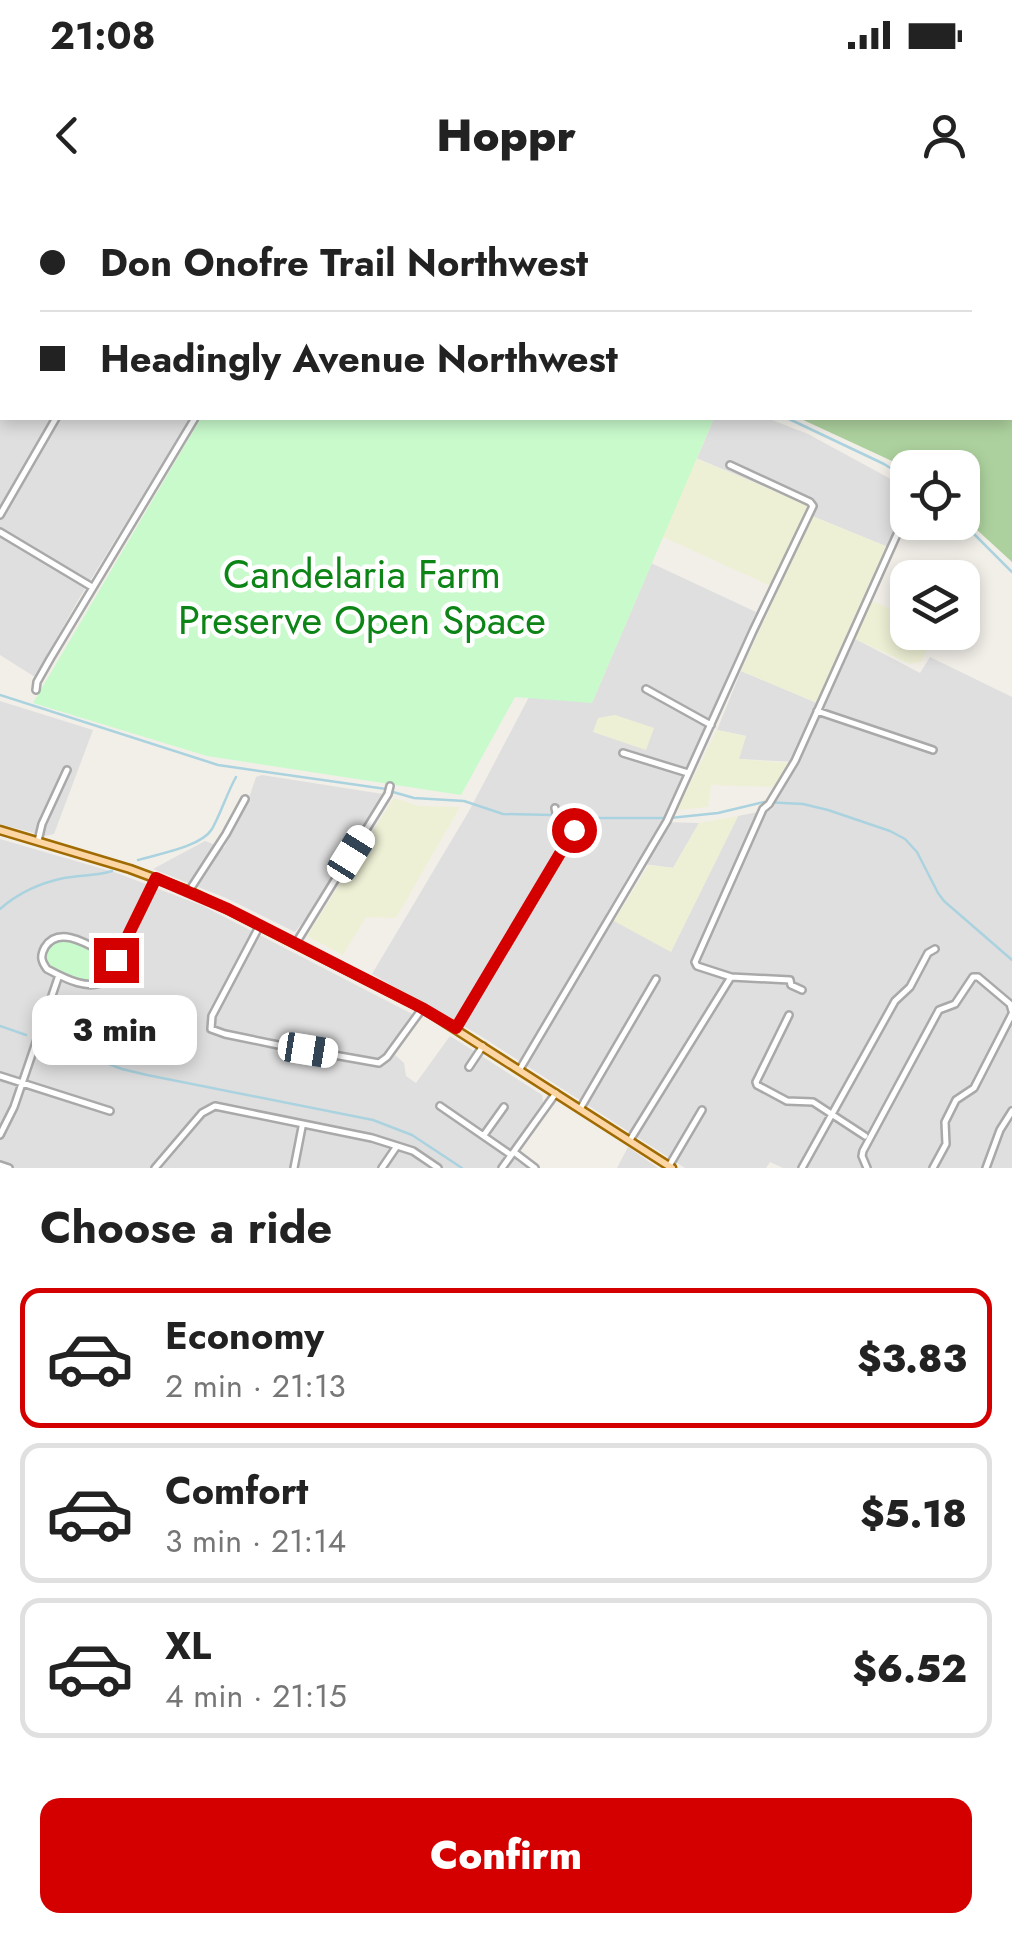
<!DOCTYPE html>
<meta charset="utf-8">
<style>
:root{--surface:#fff;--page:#f2f2f2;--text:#222;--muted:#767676;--line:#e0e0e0;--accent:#d40000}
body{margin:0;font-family:Jost,sans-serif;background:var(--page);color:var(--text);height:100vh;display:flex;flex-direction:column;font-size:38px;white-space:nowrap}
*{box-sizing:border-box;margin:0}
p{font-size:32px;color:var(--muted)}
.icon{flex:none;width:55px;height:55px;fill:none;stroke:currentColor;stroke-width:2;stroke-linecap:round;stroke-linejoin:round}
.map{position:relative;height:968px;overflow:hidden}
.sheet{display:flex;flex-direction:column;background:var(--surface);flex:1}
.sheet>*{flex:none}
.hud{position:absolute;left:0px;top:0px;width:1012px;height:220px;box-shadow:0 5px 15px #0003;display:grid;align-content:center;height:220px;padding:0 40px;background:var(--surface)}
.fabs{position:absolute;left:890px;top:250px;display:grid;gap:20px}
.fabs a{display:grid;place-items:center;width:90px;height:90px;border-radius:20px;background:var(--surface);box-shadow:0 5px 15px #0003;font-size:50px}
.end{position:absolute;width:45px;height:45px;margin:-22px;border:12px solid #d40000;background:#fff;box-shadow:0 0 0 5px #fff}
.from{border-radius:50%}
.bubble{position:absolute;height:70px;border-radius:20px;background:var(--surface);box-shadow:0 5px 15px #0003;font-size:32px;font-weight:800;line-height:70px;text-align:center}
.car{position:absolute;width:30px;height:60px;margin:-30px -15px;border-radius:12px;box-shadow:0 0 8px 2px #0007;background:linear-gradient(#fff 24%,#345 0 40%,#fff 0 76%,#345 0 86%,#fff 0)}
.hud b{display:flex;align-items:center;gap:35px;height:95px;font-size:38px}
.hud b+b{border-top:2px solid var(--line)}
.hud i{width:25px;height:25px;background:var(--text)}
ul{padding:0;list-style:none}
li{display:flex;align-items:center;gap:30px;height:140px;margin:0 20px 15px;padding:0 20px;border:5px solid var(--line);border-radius:20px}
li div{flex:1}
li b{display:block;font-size:38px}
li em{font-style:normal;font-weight:800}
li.selected{border-color:var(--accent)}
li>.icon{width:90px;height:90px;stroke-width:1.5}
h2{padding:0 40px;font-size:45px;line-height:120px}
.action{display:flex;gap:20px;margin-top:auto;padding:20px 40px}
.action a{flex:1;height:115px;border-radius:20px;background:var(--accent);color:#fff;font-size:40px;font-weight:800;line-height:115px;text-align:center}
.status{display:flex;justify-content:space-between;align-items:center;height:70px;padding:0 50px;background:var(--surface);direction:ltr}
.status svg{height:28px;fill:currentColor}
header{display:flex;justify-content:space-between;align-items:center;height:130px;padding:0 40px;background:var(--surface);font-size:45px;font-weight:800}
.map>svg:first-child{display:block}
.residential{fill:#e0dfdf}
.farmland{fill:#eef0d5}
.forest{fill:#add19e}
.park{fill:#c8facc}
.water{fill:#aad3df}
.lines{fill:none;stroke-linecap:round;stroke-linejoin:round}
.stream{stroke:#aad3df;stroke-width:2.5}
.minor-casing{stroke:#a9a9a9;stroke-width:10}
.major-casing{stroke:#a06b00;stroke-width:11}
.minor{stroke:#fff;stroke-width:5}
.major{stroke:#fcd6a4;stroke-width:6}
.route{stroke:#d40000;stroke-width:12}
.labels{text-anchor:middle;stroke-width:9;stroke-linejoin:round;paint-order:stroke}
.park-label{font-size:40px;fill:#0c8416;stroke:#fff}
</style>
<div class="status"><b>21:08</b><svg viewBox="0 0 49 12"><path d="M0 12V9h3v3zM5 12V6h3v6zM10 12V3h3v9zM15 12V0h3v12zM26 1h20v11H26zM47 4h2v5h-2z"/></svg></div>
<header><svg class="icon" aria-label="back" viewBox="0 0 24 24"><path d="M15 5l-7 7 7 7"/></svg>Hoppr<svg class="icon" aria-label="person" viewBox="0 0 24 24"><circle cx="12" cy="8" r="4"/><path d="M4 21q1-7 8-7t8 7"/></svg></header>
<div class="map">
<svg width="1012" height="968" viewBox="0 0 1012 968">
<rect width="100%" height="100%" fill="#f2efe9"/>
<path class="residential" d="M 0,0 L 219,0 L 224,2 L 2,2 L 2,218 L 190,218 L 77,402 L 35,477 L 0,455 Z
M 714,218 L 767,218 L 808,234 L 889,278 L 907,294 L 907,297 L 888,347 L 812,316 L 811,306 L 696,258 Z
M 651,363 L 756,412 L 662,622 L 699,623 L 673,668 L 636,663 L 606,714 L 671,751 L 738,616 L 772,609 L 798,562 L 738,559 L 746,536 L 717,530 L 741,471 L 817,503 L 848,435 L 920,473 L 930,457 L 1012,497 L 1012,968 L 783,968 L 770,962 L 766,968 L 685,968 L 479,835 L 372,774 L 469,611 L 529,497 L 592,502 Z
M 0,501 L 93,530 L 54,634 L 45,636 L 0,624 Z
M 262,575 L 383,594 L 309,714 L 295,732 L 226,698 L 153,669 L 205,641 L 224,648 L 248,601 L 256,577 Z
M 0,639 L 117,673 L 203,706 L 420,818 L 395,855 L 404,863 L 406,876 L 416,883 L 450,836 L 463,844 L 542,895 L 543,902 L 510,948 L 517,961 L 527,968 L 0,968 Z
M 628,947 L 658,968 L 617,968 Z"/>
<path class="farmland" d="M 714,218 L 697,259 L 811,306 L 773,387 L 663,337 L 592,503 L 576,497 Z
M 812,316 L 888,347 L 865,398 L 907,416 L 908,432 L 934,433 L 921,462 L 910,464 L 848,436 L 817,503 L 741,471 Z
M 615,515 L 654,528 L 646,550 L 593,532 L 598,518 Z
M 717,530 L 746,536 L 739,559 L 790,563 L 776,587 L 711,585 L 708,607 L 677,610 Z
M 394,598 L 419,606 L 460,607 L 396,718 L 366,717 L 343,755 L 307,736 Z
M 738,616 L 671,752 L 614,721 L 649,665 L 673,668 L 699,623 Z"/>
<path class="forest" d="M 479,0 L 851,0 L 853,2 L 482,2 Z
M 1010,155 L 1012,157 L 1012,362 L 963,317 L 962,268 L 907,268 L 799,218 L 1010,218 Z"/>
<path class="park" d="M 190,0 L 466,0 L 469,2 L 189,2 Z
M 201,218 L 714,218 L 592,503 L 515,497 L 461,595 L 207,556 L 33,503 Z
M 62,739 L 70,740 L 109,760 L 110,764 L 99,782 L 93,783 L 51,768 C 44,760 45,755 49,746 Z"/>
<path class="water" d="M 851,0 L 1012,0 L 1012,157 L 1010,155 L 1010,2 L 853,2 Z"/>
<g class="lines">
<path class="stream" d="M 787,218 L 884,264 L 908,279
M 962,322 L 1012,372
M 0,495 L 218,565 L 386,589
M 393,592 L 414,598 L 464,601 L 503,614 L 553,615
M 558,615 L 600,618 L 664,618
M 670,618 L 718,613 L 764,602 L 803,604 L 828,610 L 890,631 L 905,639 L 917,652 L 938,693 L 944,701 L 1012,760
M 138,660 C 158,654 201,647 212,629 C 221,613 227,593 236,577
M 0,709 C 18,693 40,683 64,678 C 80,675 96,676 112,671
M 0,826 L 26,835
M 43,839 L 122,869 L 147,875 L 373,920 L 412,935 L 462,968"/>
<defs>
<path id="minor" d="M 40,2 L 42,0
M 184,2 L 185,0
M 0,34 L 2,34
M 0,82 L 2,77
M 0,315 L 56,218
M 0,332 L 92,387
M 646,489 L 711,525
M 36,490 L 37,482 L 50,459 L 195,218
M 817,511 L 933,550
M 623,553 L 688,573
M 38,641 L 42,624 L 67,570
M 189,691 L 226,634 L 245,599
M 260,725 L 212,816 L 211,829 L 225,834 L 283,846 L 379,863 L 387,857 L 422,809
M 296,743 L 388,594 L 390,586
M 116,759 C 96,750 61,722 45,747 C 40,756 41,761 47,769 C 64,778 89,792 106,780 L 156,679
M 731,777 L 790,780 L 791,785 L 802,790
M 789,815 L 756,882 L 757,885 L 787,901 L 813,902 L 865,936
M 456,828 L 574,630 L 568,623 L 557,618 L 555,608
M 469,867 L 483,846
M 520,869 L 667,621 L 753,431 L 813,306 L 810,302 L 730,265
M 0,876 L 110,911
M 440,906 L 511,955
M 580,909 L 656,779
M 0,935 L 14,907 L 59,775
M 484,935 L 504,907
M 630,940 L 731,777 L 697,766 L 695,762 L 763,609 L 769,604 L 795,561 L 908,310
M 514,952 L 535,968
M 0,965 L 9,968
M 669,966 L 702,910
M 155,968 L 202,913 L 215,906 L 372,938 L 413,951 L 438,968
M 294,968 L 302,927
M 382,968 L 397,946
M 502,968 L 556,893
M 802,968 L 895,801 L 910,787 L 928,753 L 935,749
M 867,968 L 862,956 L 863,951 L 939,810 L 955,804 L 973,777 L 978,777 L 1010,804 L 1012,811
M 933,968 L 946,944 L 945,922 L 956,900 L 974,888 L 1012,814
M 986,968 L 1000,930 L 1012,911"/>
<path id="major" d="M 0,630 L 130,669 L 189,691 L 227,709 L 422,808 L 672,968"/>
</defs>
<use href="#minor" class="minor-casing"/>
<use href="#major" class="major-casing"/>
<use href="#minor" class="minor"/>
<use href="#major" class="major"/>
</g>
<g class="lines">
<path class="route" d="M 116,760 L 156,678 L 228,709 L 422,808 L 456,828 L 574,630"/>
</g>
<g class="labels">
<g class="park-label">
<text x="362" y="388">Candelaria Farm<tspan x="362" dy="46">Preserve Open Space</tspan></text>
</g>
</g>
</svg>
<div class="fabs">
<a><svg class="icon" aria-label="locate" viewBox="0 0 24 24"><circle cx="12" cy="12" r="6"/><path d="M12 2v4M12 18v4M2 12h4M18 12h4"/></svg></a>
<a><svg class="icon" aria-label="layers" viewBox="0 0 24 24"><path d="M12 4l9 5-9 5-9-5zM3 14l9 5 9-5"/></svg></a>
</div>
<i class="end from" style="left:574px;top:630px"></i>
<i class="end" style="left:116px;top:760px"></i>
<div class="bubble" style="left:32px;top:795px;width:165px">3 min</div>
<i class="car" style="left:351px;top:654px;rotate:32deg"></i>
<i class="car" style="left:308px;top:850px;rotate:99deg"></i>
<div class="hud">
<b><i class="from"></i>Don Onofre Trail Northwest</b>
<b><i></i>Headingly Avenue Northwest</b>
</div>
</div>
<section class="sheet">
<h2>Choose a ride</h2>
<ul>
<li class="selected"><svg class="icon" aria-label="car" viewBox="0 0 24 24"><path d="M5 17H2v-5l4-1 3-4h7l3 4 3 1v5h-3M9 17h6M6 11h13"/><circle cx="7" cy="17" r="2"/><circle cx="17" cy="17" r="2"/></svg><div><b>Economy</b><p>2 min · 21:13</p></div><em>$3.83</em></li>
<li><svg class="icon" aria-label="car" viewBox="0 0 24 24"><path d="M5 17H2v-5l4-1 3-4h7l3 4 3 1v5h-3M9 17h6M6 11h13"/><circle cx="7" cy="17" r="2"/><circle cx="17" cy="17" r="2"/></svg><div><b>Comfort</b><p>3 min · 21:14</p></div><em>$5.18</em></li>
<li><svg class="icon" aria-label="car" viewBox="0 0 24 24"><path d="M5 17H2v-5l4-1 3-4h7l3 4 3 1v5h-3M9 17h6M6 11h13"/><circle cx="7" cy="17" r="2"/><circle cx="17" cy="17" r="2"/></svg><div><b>XL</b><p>4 min · 21:15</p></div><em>$6.52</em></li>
</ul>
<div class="action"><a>Confirm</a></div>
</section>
